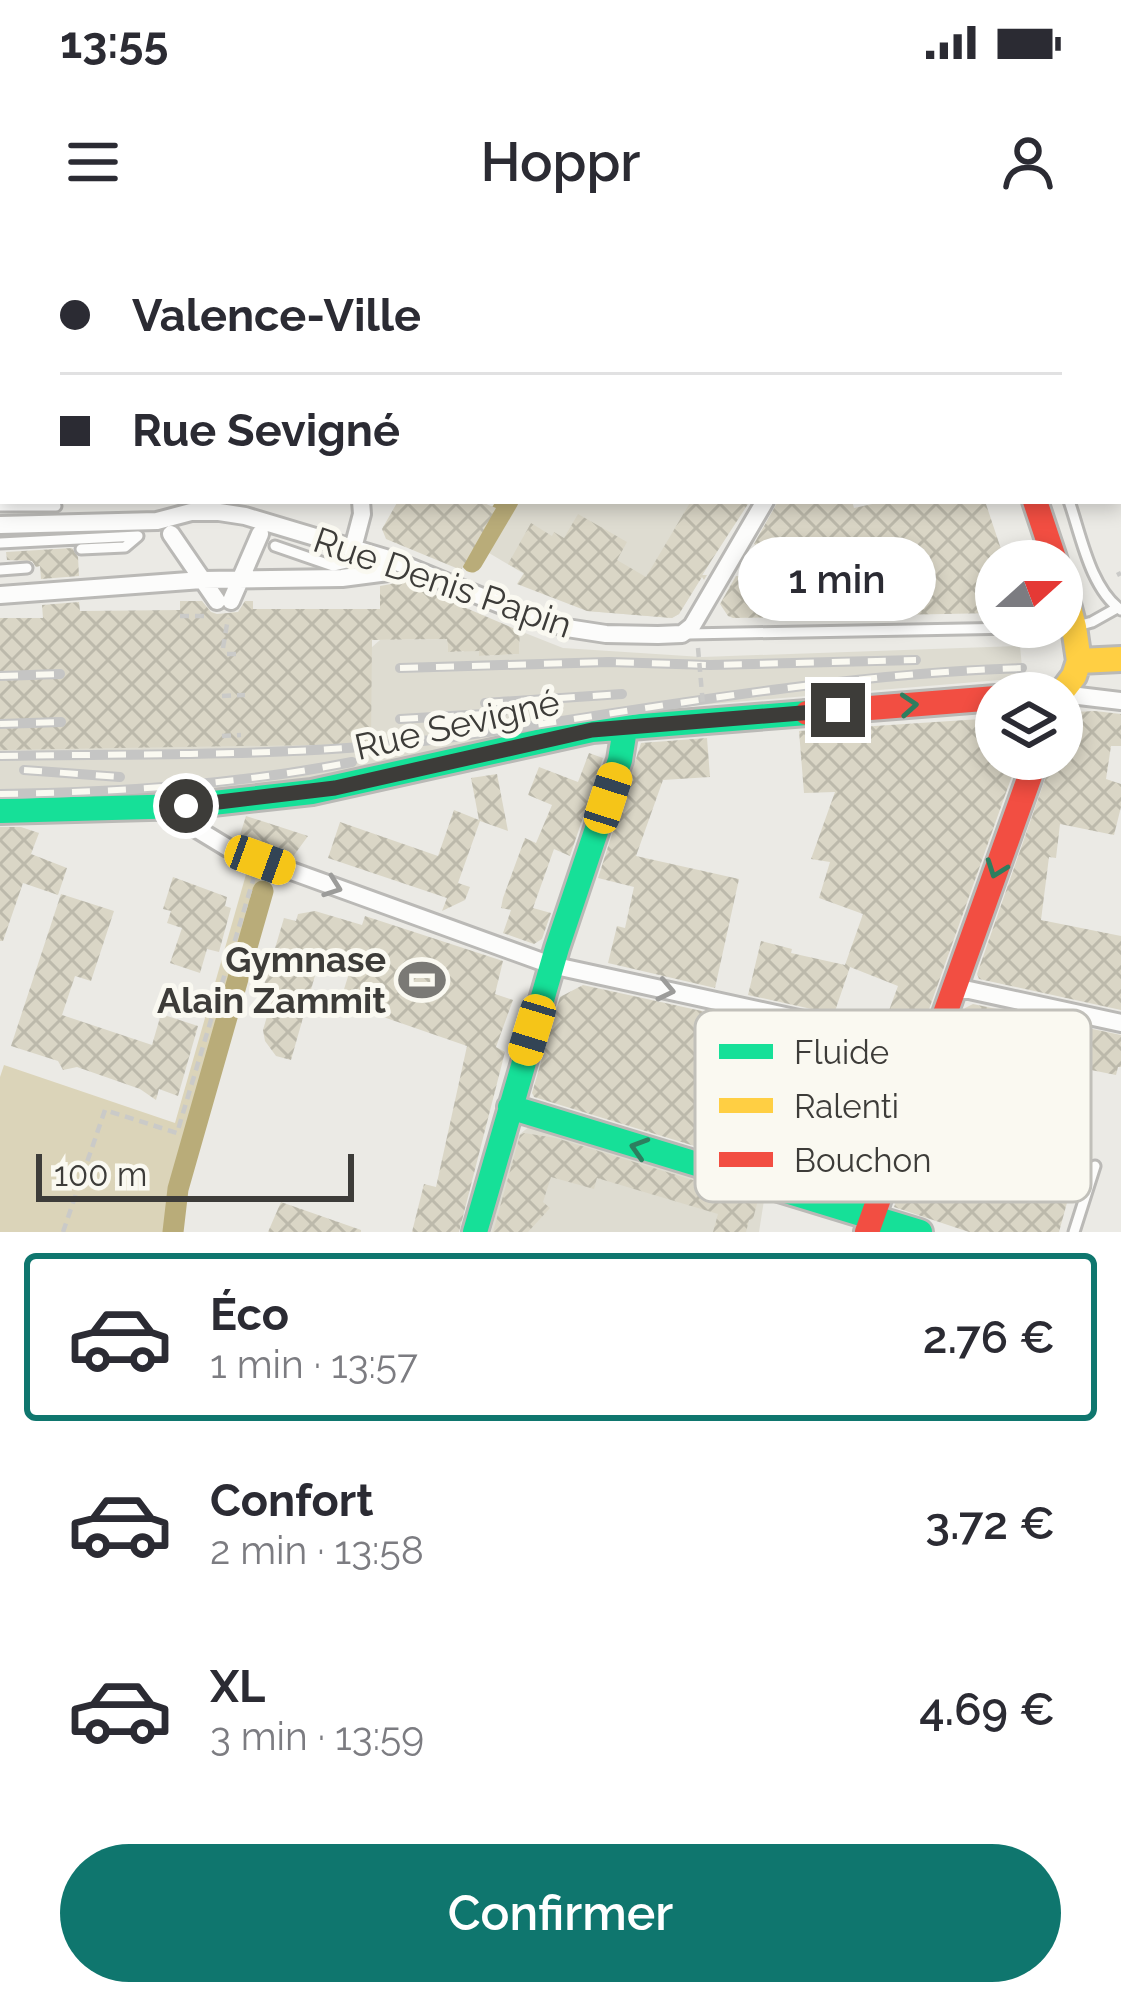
<!DOCTYPE html>
<html lang="fr">
<meta charset="utf-8">
<style>
:root{--surface:#fff;--page:#f2f2f3;--text:#2b2b33;--muted:#7c7c81;--line:#e1e1e2;--accent:#0f766e}
body{margin:0;font-family:Raleway,sans-serif;background:var(--page);color:var(--text);height:100vh;display:flex;flex-direction:column;font-size:45px;white-space:nowrap}
*{box-sizing:border-box;margin:0}
p{font-size:39px;color:var(--muted)}
.icon{flex:none;width:66px;height:66px;fill:none;stroke:currentColor;stroke-width:2;stroke-linecap:round;stroke-linejoin:round}
.map{position:relative;height:992px;overflow:hidden}
.sheet{display:flex;flex-direction:column;background:var(--surface);flex:1}
.sheet>*{flex:none}
.guide{position:absolute;left:0px;top:0px;width:1122px;height:264px;box-shadow:0 6px 18px #0003;display:grid;align-content:center;height:264px;padding:0 60px;background:var(--surface)}
.needle{width:78px;rotate:69deg}
.tools{position:absolute;left:975px;top:300px;display:grid;gap:24px}
.tools a{display:grid;place-items:center;width:108px;height:108px;border-radius:50%;background:var(--surface);box-shadow:0 6px 18px #0003;font-size:60px}
.scale{position:absolute;left:36px;bottom:30px;width:318px;box-sizing:border-box;padding-left:12px;border:6px solid #3d3c39;border-top:0;font-size:33px;line-height:42px;white-space:nowrap;color:#3d3c39;-webkit-text-stroke:9px #faf9f1;paint-order:stroke}
.end{position:absolute;width:54px;height:54px;margin:-27px;border:15px solid #3d3c39;background:#fff;box-shadow:0 0 0 6px #fff}
.from{border-radius:50%}
.bubble{position:absolute;height:84px;border-radius:42px;background:var(--surface);box-shadow:0 6px 18px #0003;font-size:39px;font-weight:600;line-height:84px;text-align:center}
.car{position:absolute;width:36px;height:72px;margin:-36px -18px;border-radius:15px;box-shadow:0 0 9px 3px #0007;background:linear-gradient(#f5c518 24%,#345 0 40%,#f5c518 0 76%,#345 0 86%,#f5c518 0)}
.guide b{display:flex;align-items:center;gap:42px;height:114px;font-size:45px}
.guide b+b{border-top:3px solid var(--line)}
.guide i{width:30px;height:30px;background:var(--text)}
ul{padding:21px 0 0;list-style:none}
li{display:flex;align-items:center;gap:36px;height:168px;margin:0 24px 18px;padding:0 36px;border:6px solid transparent;border-radius:12px}
li div{flex:1}
li b{display:block;font-size:45px}
li em{font-style:normal;font-weight:600}
li.current{border-color:var(--accent)}
li>.icon{width:108px;height:108px;stroke-width:1.5}
.primary-button{display:flex;gap:24px;margin-top:auto;padding:24px 60px}
.primary-button a{flex:1;height:138px;border-radius:72px;background:var(--accent);color:#fff;font-size:48px;font-weight:600;line-height:138px;text-align:center}
.status{display:flex;justify-content:space-between;align-items:center;height:84px;padding:0 60px;background:var(--surface);direction:ltr}
.status svg{height:33px;fill:currentColor}
header{display:flex;justify-content:space-between;align-items:center;height:156px;padding:0 60px;background:var(--surface);font-size:54px;font-weight:600}
.map>svg:first-child{display:block}
.built{fill:#dedcd1}
.green{fill:#dbd4b9}
.lines{fill:none;stroke-linecap:round;stroke-linejoin:round}
.canal{stroke:#b9ac79;stroke-width:21}
.building{fill:url(#building-cross-hatch);fill-rule:evenodd}
.lane-casing{stroke:#bab9b6;stroke-width:15}
.street-casing{stroke:#bab9b6;stroke-width:22}
.fast-casing{stroke:#bab9b6;stroke-width:30}
.slow-casing{stroke:#bab9b6;stroke-width:30}
.jam-casing{stroke:#bab9b6;stroke-width:30}
.path{stroke:#cacac8;stroke-width:4.5;stroke-dasharray:9 6;stroke-linecap:butt}
.lane{stroke:#fcfcfb;stroke-width:9}
.street{stroke:#fcfcfb;stroke-width:16}
.fast{stroke:#16e098;stroke-width:24}
.slow{stroke:#ffcf43;stroke-width:24}
.jam{stroke:#f24e42;stroke-width:24}
.rail-casing{stroke:#c5c5c4;stroke-width:10}
.rail{stroke:#faf9f1;stroke-width:6;stroke-dasharray:18;stroke-linecap:butt}
.path-bridge{stroke:#cacac8;stroke-width:4.5;stroke-dasharray:9 6;stroke-linecap:butt}
.oneway{stroke:#2d7e5f}
.oneway2{stroke:#9c9c9a}
.route{stroke:#3d3c39;stroke-width:15}
.labels{text-anchor:middle;stroke-width:10;stroke-linejoin:round;paint-order:stroke}
.street-label{font-size:36px;fill:#3d3c39;stroke:#faf9f1}
.poi-label{font-size:36px;font-weight:bold;fill:#3d3c39;stroke:#faf9f1;text-anchor:end}
.key{fill:#faf9f1;stroke:#c1c0ba;stroke-width:3}
.key-label{font-size:33px;fill:#3d3c39}
</style>
<div class="status"><b>13:55</b><svg viewBox="0 0 49 12"><path d="M0 12V9h3v3zM5 12V6h3v6zM10 12V3h3v9zM15 12V0h3v12zM26 1h20v11H26zM47 4h2v5h-2z"/></svg></div>
<header><svg class="icon" aria-label="menu" viewBox="0 0 24 24"><path d="M4 6h16M4 12h16M4 18h16"/></svg>Hoppr<svg class="icon" aria-label="person" viewBox="0 0 24 24"><circle cx="12" cy="8" r="4"/><path d="M4 21q1-7 8-7t8 7"/></svg></header>
<div class="map">
<svg width="1121" height="992" viewBox="0 0 1121 992">
<defs>
<pattern id="building-cross-hatch" width="8" height="8" patternUnits="userSpaceOnUse" patternTransform="scale(3)"><rect width="8" height="8" fill="#dad6c6"/><path d="M0 0l8 8M0 8l8-8" fill="none" stroke="#bcb9ab"/></pattern>
</defs>
<rect width="100%" height="100%" fill="#ebeae5"/>
<path class="built" d="M 520,261 L 747,261 L 679,374 L 672,378 L 587,371 L 489,313 Z
M 520,391 L 563,408 L 702,417 L 1020,406 L 1023,438 L 699,465 L 582,483 L 322,541 L 187,558 L 0,562 L 0,410 L 372,407 L 380,400 L 447,399 L 448,412 L 463,412 L 479,399 L 480,416 L 519,414 Z
M 530,886 L 765,954 L 759,992 L 491,992 L 515,898 Z"/>
<path class="green" d="M 251,617 L 266,622 L 187,893 L 168,992 L 0,992 L 0,837 L 4,825 L 175,883 Z"/>
<g class="lines">
<path class="canal" d="M 676,3 L 678,0
M 472,322 L 508,261
M 173,992 L 178,949 L 263,651"/>
</g>
<path class="building" d="M 398,261 L 479,261 L 496,268 L 461,330 L 386,299 L 382,289 Z
M 691,261 L 750,261 L 702,335 L 707,335 L 704,340 L 702,337 L 679,374 L 672,378 L 587,371 L 517,344 L 524,333 L 508,324 L 531,283 L 552,296 L 554,292 L 564,298 L 578,274 L 627,302 L 617,320 L 646,337 Z
M 778,261 L 852,261 L 854,268 L 886,261 L 985,261 L 1005,321 L 996,321 L 996,373 L 733,378 L 728,376 L 720,364 L 736,336 L 811,338 L 754,304 Z
M 72,308 L 78,317 L 79,336 L 41,339 L 40,326 L 36,327 L 32,321 L 7,320 L 6,312 Z
M 398,339 L 520,391 L 519,414 L 479,416 L 479,411 L 448,412 L 447,399 L 372,400 L 371,504 L 0,510 L 0,378 L 43,378 L 42,365 L 79,362 L 80,371 L 180,370 L 180,361 L 202,361 L 211,372 L 217,374 L 238,372 L 245,361 L 253,361 L 253,369 L 380,369 L 380,346 L 391,344 Z
M 1095,471 L 1121,474 L 1121,506 L 1111,506 L 1106,539 L 1121,544 L 1121,567 L 1114,595 L 1060,584 L 1056,618 L 1049,617 L 1041,680 L 1121,696 L 1121,770 L 979,739 L 977,734 L 1052,519 L 1062,519 L 1065,481 L 1075,472 Z
M 996,478 L 996,519 L 1018,519 L 922,789 L 917,792 L 884,784 L 898,746 L 850,727 L 834,774 L 748,755 L 761,701 L 792,709 L 791,713 L 845,725 L 863,674 L 819,658 L 830,622 L 811,619 L 835,552 L 804,553 L 799,491 Z
M 707,498 L 710,537 L 663,540 L 636,616 L 739,639 L 715,748 L 608,723 L 617,686 L 625,688 L 634,647 L 598,638 L 641,503 Z
M 589,513 L 603,518 L 570,616 L 554,609 L 533,668 L 551,673 L 542,699 L 534,704 L 503,693 L 511,670 L 501,668 L 503,658 L 525,598 L 536,603 L 552,565 L 528,555 L 539,527 L 578,542 Z
M 497,534 L 508,591 L 480,581 L 458,643 L 470,647 L 465,660 L 442,671 L 447,658 L 328,618 L 340,582 L 438,616 L 454,570 L 479,580 L 471,538 Z
M 246,576 L 308,596 L 292,618 L 239,598 Z
M 0,587 L 21,587 L 39,593 L 31,614 L 67,628 L 58,655 L 23,643 L 3,701 L 0,701 Z
M 173,637 L 227,657 L 225,666 L 231,668 L 219,712 L 207,709 L 200,733 L 170,723 L 182,688 L 167,683 L 171,671 L 163,669 Z
M 61,654 L 114,671 L 91,741 L 75,736 L 62,775 L 152,805 L 161,774 L 198,786 L 178,856 L 159,849 L 156,860 L 140,849 L 77,827 L 63,830 L 58,821 L 11,806 Z
M 315,671 L 362,685 L 365,676 L 503,721 L 495,754 L 513,760 L 496,807 L 505,812 L 459,992 L 412,992 L 424,944 L 436,947 L 467,806 L 340,762 L 351,727 L 320,718 L 291,820 L 276,816 L 265,801 L 263,790 L 268,773 L 257,769 L 284,678 L 296,681 L 298,674 Z
M 583,745 L 912,817 L 861,957 L 534,857 L 532,853 L 560,757 ZM 815,861 L 849,870 L 839,901 L 806,891 Z
M 973,764 L 1121,795 L 1121,827 L 1118,827 L 1116,835 L 1026,817 L 1021,836 L 1001,831 L 976,898 L 966,928 L 1068,959 L 1059,992 L 969,992 L 894,967 L 965,768 Z
M 524,893 L 556,898 L 758,960 L 753,979 L 749,980 L 746,992 L 713,992 L 718,974 L 597,938 L 594,949 L 551,937 L 543,962 L 550,968 L 528,992 L 493,992 L 520,895 Z
M 281,962 L 361,990 L 361,992 L 268,992 Z"/>
<g class="lines">
<defs>
<path id="lane" d="M 981,0 L 982,3
M 1069,261 C 1081,295 1090,348 1121,370
M 0,266 L 56,266
M 0,303 L 138,296
M 275,306 L 333,326 L 346,323 L 353,308
M 81,309 L 125,307 L 138,296
M 0,330 L 27,328
M 688,394 L 1074,387 L 1092,382 L 1117,368
M 1074,992 L 1095,926"/>
<path id="street" d="M 209,0 L 209,3
M 1050,0 L 1051,3
M 364,2 L 376,3
M 489,3 L 489,0
M 1109,3 L 1121,0
M 0,81 L 3,81
M 1119,128 L 1121,127
M 1119,170 L 1121,175
M 0,285 L 157,281 L 191,272 L 219,272 L 245,276 L 392,320 L 519,372 L 567,388 L 606,394 L 658,395 L 682,394 L 692,386 L 765,261
M 171,294 L 217,361
M 353,308 L 362,274 L 361,261
M 0,355 L 202,340 L 342,338 L 388,332
M 231,361 L 260,294
M 1062,454 L 1121,461
M 162,572 L 177,577 L 228,608 L 551,725 L 932,808
M 953,750 L 969,750 L 1121,783"/>
<path id="fast" d="M 0,571 L 186,566 L 312,552 L 592,490 L 807,473
M 510,867 L 920,992
M 475,992 L 557,708 L 620,520 L 625,489"/>
<path id="slow" d="M 946,0 L 947,3
M 1062,341 L 1074,387 L 1079,421 L 1121,419
M 1061,453 L 1074,436 L 1079,421"/>
<path id="jam" d="M 1035,261 L 1055,321
M 807,473 L 996,458
M 867,992 L 1036,519"/>
</defs>
<use href="#lane" class="lane-casing"/>
<use href="#street" class="street-casing"/>
<use href="#fast" class="fast-casing"/>
<use href="#slow" class="slow-casing"/>
<use href="#jam" class="jam-casing"/>
<path class="path" d="M 1117,335 L 1121,333
M 180,376 L 205,376
M 223,408 L 228,378
M 227,414 L 240,414
M 222,456 L 245,455
M 222,496 L 241,495
M 63,992 L 105,870 L 177,893 L 254,637"/>
<use href="#lane" class="lane"/>
<use href="#street" class="street"/>
<use href="#fast" class="fast"/>
<use href="#slow" class="slow"/>
<use href="#jam" class="jam"/>
<defs>
<path id="rail" d="M 400,428 L 609,422 L 710,425 L 916,420
M 0,436 L 60,434
M 485,463 L 622,454
M 400,479 L 502,473
M 0,484 L 61,482
M 0,516 C 151,513 304,518 454,497 C 643,470 831,434 1022,428
M 24,530 L 120,537
M 0,554 C 118,552 235,545 352,522"/>
</defs>
<use href="#rail" class="rail-casing"/>
<use href="#rail" class="rail"/>
<path class="path-bridge" d="M 698,408 L 703,465"/>
</g>
<defs><path id="oneway-chevron" d="M-2-3.5L2.5 0L-2 3.5" fill="none" stroke-width="1.6" stroke-linecap="round" stroke-linejoin="round" transform="scale(3)"/></defs>
<g class="oneway">
<use href="#oneway-chevron" transform="translate(909 465) rotate(-4)"/>
<use href="#oneway-chevron" transform="translate(996 629) rotate(110)"/>
<use href="#oneway-chevron" transform="translate(639 908) rotate(-163)"/>
</g>
<g class="oneway2">
<use href="#oneway-chevron" transform="translate(333 647) rotate(20)"/>
<use href="#oneway-chevron" transform="translate(666 750) rotate(12)"/>
</g>
<g class="lines">
<path class="route" d="M 186,566 L 335,548 L 592,490 L 838,470"/>
</g>
<defs>
<symbol id="stadium-bare" viewBox="-9 -9 18 18"><path d="M0-5a6.5 5 0 1 0 0 10a6.5 5 0 1 0 0-10ZM-3.5-1.8h7v3.6h-7Z" fill="#7a7975" stroke="#faf9f1" stroke-width="2.5" paint-order="stroke"/></symbol>
</defs>
<g fill-rule="evenodd">
<use href="#stadium-bare" x="389" y="707" width="66" height="66"/>
</g>
<g class="labels">
<g class="street-label">
<text transform="translate(443 342) rotate(19)" y="13">Rue Denis Papin</text>
<text transform="translate(457 484) rotate(-13)" y="13">Rue Sevigné</text>
</g>
<g class="poi-label">
<text x="386" y="732">Gymnase<tspan x="386" dy="41">Alain Zammit</tspan></text>
</g>
</g>
<rect x="695" y="770" width="396" height="192" rx="18" class="key"/>
<rect x="719" y="804" width="54" height="15" fill="#16e098"/>
<rect x="719" y="858" width="54" height="15" fill="#ffcf43"/>
<rect x="719" y="912" width="54" height="15" fill="#f24e42"/>
<g class="key-label">
<text x="794" y="824">Fluide</text>
<text x="794" y="878">Ralenti</text>
<text x="794" y="932">Bouchon</text>
</g>
</svg>
<div class="tools">
<a><svg class="needle" viewBox="-14 -14 28 28"><path d="M0-13l5 13h-10z" fill="#e53935"/><path d="M0 13l5-13h-10z" fill="#7c7c81"/></svg></a>
<a><svg class="icon" aria-label="layers" viewBox="0 0 24 24"><path d="M12 4l9 5-9 5-9-5zM3 14l9 5 9-5"/></svg></a>
</div>
<div class="scale">100 m</div>
<i class="end from" style="left:186px;top:566px"></i>
<i class="end" style="left:838px;top:470px"></i>
<div class="bubble" style="left:738px;top:297px;width:198px">1 min</div>
<i class="car" style="left:608px;top:558px;rotate:18deg"></i>
<i class="car" style="left:260px;top:620px;rotate:110deg"></i>
<i class="car" style="left:532px;top:790px;rotate:197deg"></i>
<div class="guide">
<b><i class="from"></i>Valence-Ville</b>
<b><i></i>Rue Sevigné</b>
</div>
</div>
<section class="sheet">
<ul>
<li class="current"><svg class="icon" aria-label="car" viewBox="0 0 24 24"><path d="M5 17H2v-5l4-1 3-4h7l3 4 3 1v5h-3M9 17h6M6 11h13"/><circle cx="7" cy="17" r="2"/><circle cx="17" cy="17" r="2"/></svg><div><b>Éco</b><p>1 min · 13:57</p></div><em>2.76 €</em></li>
<li><svg class="icon" aria-label="car" viewBox="0 0 24 24"><path d="M5 17H2v-5l4-1 3-4h7l3 4 3 1v5h-3M9 17h6M6 11h13"/><circle cx="7" cy="17" r="2"/><circle cx="17" cy="17" r="2"/></svg><div><b>Confort</b><p>2 min · 13:58</p></div><em>3.72 €</em></li>
<li><svg class="icon" aria-label="car" viewBox="0 0 24 24"><path d="M5 17H2v-5l4-1 3-4h7l3 4 3 1v5h-3M9 17h6M6 11h13"/><circle cx="7" cy="17" r="2"/><circle cx="17" cy="17" r="2"/></svg><div><b>XL</b><p>3 min · 13:59</p></div><em>4.69 €</em></li>
</ul>
<div class="primary-button"><a>Confirmer</a></div>
</section>
